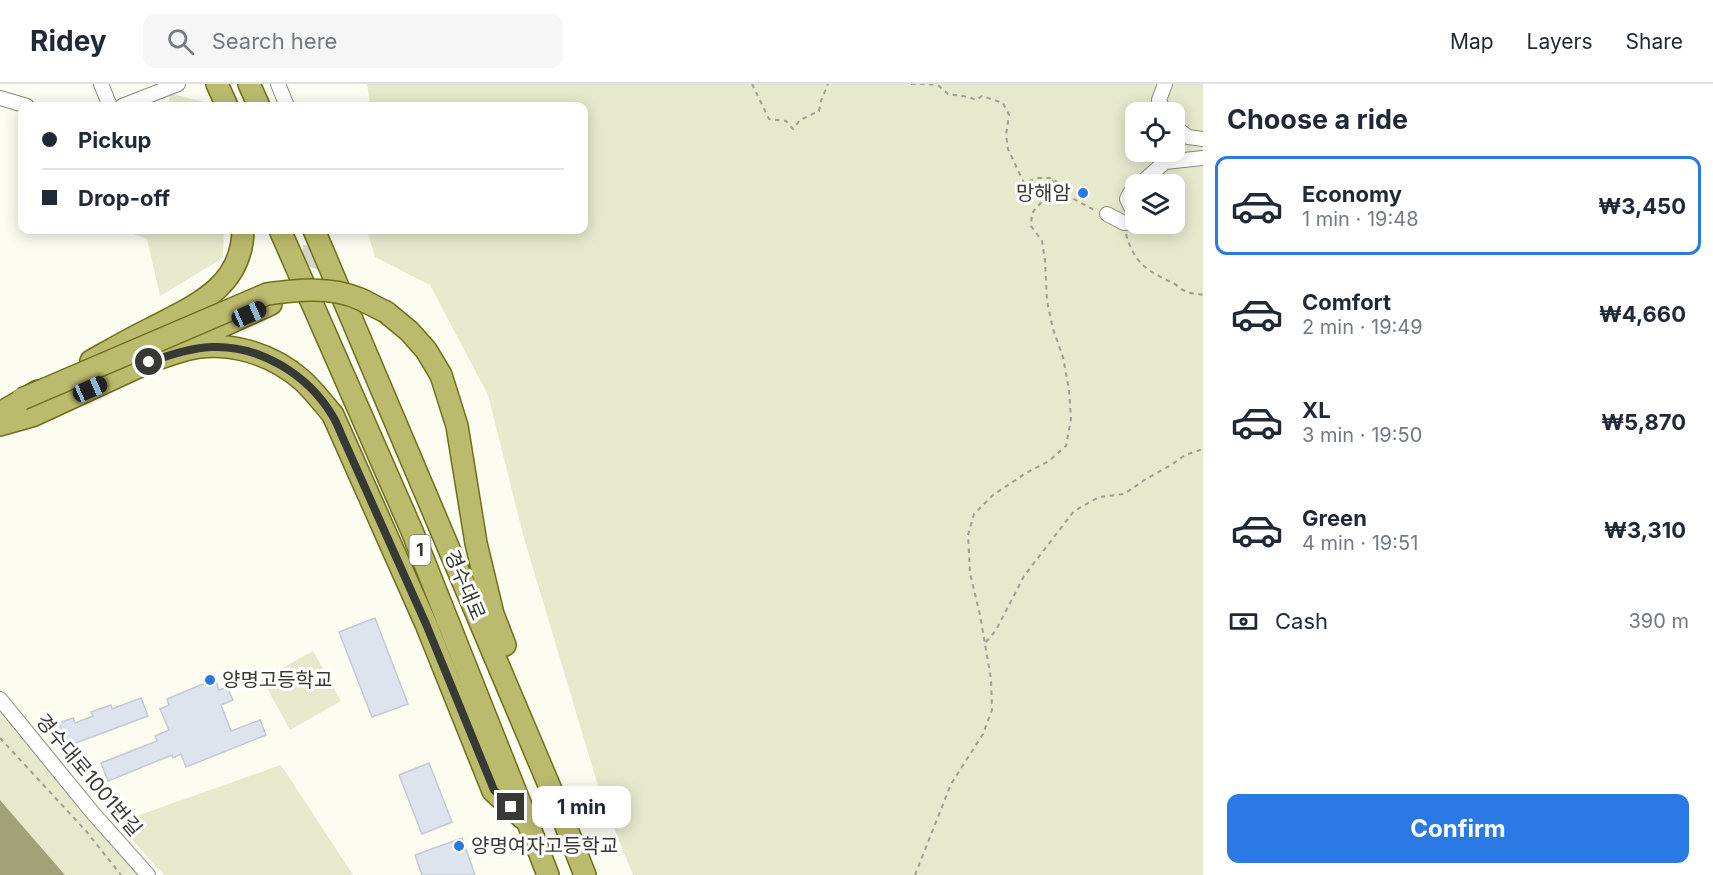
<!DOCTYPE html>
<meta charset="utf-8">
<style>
:root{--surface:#fff;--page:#f6f6f7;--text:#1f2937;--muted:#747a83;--line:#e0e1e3;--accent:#2a79e5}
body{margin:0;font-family:Inter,"Noto Sans KR",sans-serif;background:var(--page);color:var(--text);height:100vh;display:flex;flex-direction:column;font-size:22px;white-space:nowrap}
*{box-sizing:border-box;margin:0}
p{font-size:20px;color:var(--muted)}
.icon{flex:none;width:33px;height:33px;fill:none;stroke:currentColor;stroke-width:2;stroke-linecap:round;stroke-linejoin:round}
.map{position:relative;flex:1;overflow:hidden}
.side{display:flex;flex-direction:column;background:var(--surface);width:510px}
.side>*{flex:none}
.banner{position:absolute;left:18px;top:18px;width:570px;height:132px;border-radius:12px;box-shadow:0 3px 15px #0003;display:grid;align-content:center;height:132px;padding:0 24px;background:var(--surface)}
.tools{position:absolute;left:1125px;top:18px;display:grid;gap:12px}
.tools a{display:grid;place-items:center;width:60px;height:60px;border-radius:12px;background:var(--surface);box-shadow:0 3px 15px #0003;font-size:30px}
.end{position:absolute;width:27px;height:27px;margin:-14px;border:8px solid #383834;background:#fff;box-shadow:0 0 0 3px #fff}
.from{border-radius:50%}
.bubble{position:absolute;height:42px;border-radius:12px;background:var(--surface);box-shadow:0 3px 15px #0003;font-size:20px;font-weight:700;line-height:42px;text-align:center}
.car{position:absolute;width:18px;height:36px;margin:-18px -9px;border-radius:8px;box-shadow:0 0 4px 2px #0007;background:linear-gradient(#222 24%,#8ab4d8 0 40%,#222 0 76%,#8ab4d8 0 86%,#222 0)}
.banner b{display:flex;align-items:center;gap:21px;height:57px;font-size:22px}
.banner b+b{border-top:2px solid var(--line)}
.banner i{width:15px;height:15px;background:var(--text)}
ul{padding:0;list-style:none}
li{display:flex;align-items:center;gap:18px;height:99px;margin:0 12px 9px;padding:0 12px;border:3px solid transparent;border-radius:12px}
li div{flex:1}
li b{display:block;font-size:22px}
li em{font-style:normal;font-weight:700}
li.on{border-color:var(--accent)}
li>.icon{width:54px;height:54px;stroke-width:1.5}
h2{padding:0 24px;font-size:27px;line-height:72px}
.pay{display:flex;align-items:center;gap:15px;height:66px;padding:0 24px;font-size:22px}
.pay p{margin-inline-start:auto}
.cta{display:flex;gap:12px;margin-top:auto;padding:12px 24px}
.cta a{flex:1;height:69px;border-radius:12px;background:var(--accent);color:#fff;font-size:24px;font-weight:700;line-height:69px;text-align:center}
header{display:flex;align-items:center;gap:36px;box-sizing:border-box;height:84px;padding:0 30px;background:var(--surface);border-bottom:2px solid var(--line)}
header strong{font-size:28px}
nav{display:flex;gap:33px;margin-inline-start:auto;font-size:21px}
.search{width:420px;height:54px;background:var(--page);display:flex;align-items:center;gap:15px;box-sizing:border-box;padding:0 21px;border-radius:12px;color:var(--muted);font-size:22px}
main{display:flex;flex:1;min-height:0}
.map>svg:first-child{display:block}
.green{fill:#e7e9cd;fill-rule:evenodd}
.water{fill:#a0a278}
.building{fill:#dde4ed;stroke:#c3cad3;stroke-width:1.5}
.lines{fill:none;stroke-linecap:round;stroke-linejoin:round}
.primary-tunnel{stroke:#d5d5cb;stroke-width:21;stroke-dasharray:21 10;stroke-linecap:butt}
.minor-casing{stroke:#898a80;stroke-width:16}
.primary-casing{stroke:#6f6f1a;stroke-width:24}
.path{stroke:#9e9e96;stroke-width:2;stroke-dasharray:4.5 4.5;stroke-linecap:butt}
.minor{stroke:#fff;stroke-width:14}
.primary{stroke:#bbbb6d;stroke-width:21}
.primary-bridge-casing{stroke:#6f6f1a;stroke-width:24;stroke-linecap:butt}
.primary-bridge{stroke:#bbbb6d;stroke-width:21}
.route{stroke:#383834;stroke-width:8}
.poi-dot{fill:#2a79e5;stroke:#fff;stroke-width:2}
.labels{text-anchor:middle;stroke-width:6;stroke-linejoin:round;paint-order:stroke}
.shield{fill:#fff;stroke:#747471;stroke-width:1.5}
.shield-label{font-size:18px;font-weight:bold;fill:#383834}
.poi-label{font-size:20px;fill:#383834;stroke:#fff;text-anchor:start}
.street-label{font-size:20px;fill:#383834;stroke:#fff}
</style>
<header>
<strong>Ridey</strong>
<div class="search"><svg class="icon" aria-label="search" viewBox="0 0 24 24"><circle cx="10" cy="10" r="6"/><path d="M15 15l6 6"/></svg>Search here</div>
<nav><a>Map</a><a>Layers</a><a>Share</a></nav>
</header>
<main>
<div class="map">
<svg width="1203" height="791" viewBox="0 0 1203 791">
<rect width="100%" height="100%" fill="#fcfcf1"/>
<path class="green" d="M 367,0 L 1203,0 L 1203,791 L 633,791 L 601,712 L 524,454 L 488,311 L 430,201 L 375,173 L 367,146 L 584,146 L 584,22 L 370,22 ZM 1136,28 L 1174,28 L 1174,68 L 1136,68 ZM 1136,100 L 1174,100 L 1174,140 L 1136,140 Z
M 169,9 L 204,18 L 205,22 L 169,22 Z
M 123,146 L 224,146 L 223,174 L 160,212 L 147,155 Z
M 313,567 L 341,617 L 290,646 L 262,595 Z
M 0,630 L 140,791 L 65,791 L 0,716 Z
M 281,681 L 353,791 L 164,791 L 117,739 Z"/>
<path class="water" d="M 0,716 L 65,791 L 0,791 Z"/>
<path class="building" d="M 375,534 L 408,620 L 372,633 L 339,548 Z
M 215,595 L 219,606 L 227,603 L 233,616 L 221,621 L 231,647 L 260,636 L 266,651 L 186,683 L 181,670 L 173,674 L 172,671 L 108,697 L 101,679 L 157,657 L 155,652 L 169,646 L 160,625 L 169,621 L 167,615 Z
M 141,614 L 148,632 L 68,662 L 59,639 L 73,634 L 75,639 L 93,632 L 91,628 L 111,621 L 112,625 Z
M 429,679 L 452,738 L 422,750 L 399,691 Z
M 462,754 L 475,791 L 422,791 L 415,771 Z"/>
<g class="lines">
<path class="primary-tunnel" d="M 292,208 C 310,194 315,167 314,146"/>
<defs>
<path id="minor" d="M 101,0 L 110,22
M 278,0 L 287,22
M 0,14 L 27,22
M 122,22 L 178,0
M 1164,28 L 1159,16 L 1165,0
M 1174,42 L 1188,53 L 1203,55
M 1140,100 L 1165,78 L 1203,74
M 1136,104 L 1130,109 L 1127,115 L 1136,133
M 1107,130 L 1124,139 L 1136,138
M 0,615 L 92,728 L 148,791"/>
<path id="primary" d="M 217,0 L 227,22
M 249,0 L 259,22
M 280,146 L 412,447 L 528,739 L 548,791
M 314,146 L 560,727 L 585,791
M 386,228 L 409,247 L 426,266 L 441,291 L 457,342 L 476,459 L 493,530 L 505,561
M 91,277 C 111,266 131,254 152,244 C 196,221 242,203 243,146
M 149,278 C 161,274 173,269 185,266 C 225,255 271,269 302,296 C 314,307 323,319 333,331 L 426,540 L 493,707 L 524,735
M 0,329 L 38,307
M 0,341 L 32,332 L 149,278 L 185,259 L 271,220"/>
</defs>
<use href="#minor" class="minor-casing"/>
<use href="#primary" class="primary-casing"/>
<path class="path" d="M 752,0 L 769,35 L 786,37 L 793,45 L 800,36 L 819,27 L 821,17 L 828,0
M 911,0 L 929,0 L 939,2 L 948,10 L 969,13 L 976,16 L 982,12 L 1003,19 L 1009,31 L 1006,51 L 1008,65 L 1024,99 L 1037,94 L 1051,94 L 1063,102 L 1070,113 L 1096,127
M 1126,150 C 1134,179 1147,187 1173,199 C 1177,201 1180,205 1185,207 C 1190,210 1197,209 1203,211
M 986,558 L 996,546 L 1024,492 L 1074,427 L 1099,413 L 1124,410 L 1146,395 L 1171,381 L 1185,371 L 1203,365
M 0,654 L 86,747 L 121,791
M 915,791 L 951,700 L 983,650 L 992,626 L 991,595 L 980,531 L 970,489 L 968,451 L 974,430 L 993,411 L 1026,389 L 1049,377 L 1066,362 L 1071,335 L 1069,306 L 1063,273 L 1053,245 L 1047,217 L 1045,176 L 1042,157 L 1031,142 L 1032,129 L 1051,107 L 1054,100 L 1051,94"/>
<use href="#minor" class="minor"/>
<use href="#primary" class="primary"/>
<defs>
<path id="primary-bridge" d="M 22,315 L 267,210 C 298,206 330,202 360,215 C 369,219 377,224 386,228"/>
</defs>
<use href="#primary-bridge" class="primary-bridge-casing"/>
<use href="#primary-bridge" class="primary-bridge"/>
</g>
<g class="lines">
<path class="route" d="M 149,278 C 170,271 190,264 212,263 C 260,261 308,291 332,331 C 336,337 339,345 342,352 L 426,540 L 494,706 L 511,723"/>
</g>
<g class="poi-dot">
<circle cx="1083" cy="109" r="6"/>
<circle cx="210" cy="596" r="6"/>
<circle cx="459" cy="762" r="6"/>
</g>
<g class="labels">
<rect class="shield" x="409.5" y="451" width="21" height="30" rx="4.5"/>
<g class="shield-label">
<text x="420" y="472">1</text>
</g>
<g class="poi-label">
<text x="1071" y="116" text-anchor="end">망해암</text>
<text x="222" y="603">양명고등학교</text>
<text x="471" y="769">양명여자고등학교</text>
</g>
<g class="street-label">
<text transform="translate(465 501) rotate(67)" y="7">경수대로</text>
<text transform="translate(89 691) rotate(50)" y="7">경수대로1001번길</text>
</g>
</g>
</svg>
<div class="tools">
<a><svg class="icon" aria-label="locate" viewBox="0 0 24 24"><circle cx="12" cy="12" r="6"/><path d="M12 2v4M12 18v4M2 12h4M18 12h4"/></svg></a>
<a><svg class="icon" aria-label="layers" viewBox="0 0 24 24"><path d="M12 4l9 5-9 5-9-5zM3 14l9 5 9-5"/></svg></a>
</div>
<i class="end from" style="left:149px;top:278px"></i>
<i class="end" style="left:511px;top:723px"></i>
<div class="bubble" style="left:532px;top:702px;width:99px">1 min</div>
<i class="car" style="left:249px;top:230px;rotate:66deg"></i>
<i class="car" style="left:90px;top:305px;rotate:66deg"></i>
<div class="banner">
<b><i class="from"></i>Pickup</b>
<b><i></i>Drop-off</b>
</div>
</div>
<section class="side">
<h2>Choose a ride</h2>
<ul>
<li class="on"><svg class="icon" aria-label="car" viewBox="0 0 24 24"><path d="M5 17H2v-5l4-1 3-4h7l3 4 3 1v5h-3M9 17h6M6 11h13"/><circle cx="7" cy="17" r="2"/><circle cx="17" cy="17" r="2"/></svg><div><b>Economy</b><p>1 min · 19:48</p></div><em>₩3,450</em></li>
<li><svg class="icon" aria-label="car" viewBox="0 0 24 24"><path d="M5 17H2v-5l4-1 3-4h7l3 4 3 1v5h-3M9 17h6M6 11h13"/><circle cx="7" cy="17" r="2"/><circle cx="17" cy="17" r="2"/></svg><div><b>Comfort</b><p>2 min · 19:49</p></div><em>₩4,660</em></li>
<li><svg class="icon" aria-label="car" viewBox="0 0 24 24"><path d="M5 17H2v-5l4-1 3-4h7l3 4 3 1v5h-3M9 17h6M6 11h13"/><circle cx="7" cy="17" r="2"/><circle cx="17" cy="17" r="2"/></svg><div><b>XL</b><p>3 min · 19:50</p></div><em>₩5,870</em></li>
<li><svg class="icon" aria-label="car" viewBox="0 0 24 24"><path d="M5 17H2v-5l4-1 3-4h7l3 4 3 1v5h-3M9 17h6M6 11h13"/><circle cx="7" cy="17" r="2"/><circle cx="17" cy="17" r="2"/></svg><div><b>Green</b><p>4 min · 19:51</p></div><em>₩3,310</em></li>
</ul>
<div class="pay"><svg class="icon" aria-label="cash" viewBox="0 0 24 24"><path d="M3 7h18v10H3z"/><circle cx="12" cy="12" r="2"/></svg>Cash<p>390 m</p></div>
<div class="cta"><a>Confirm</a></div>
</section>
</main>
